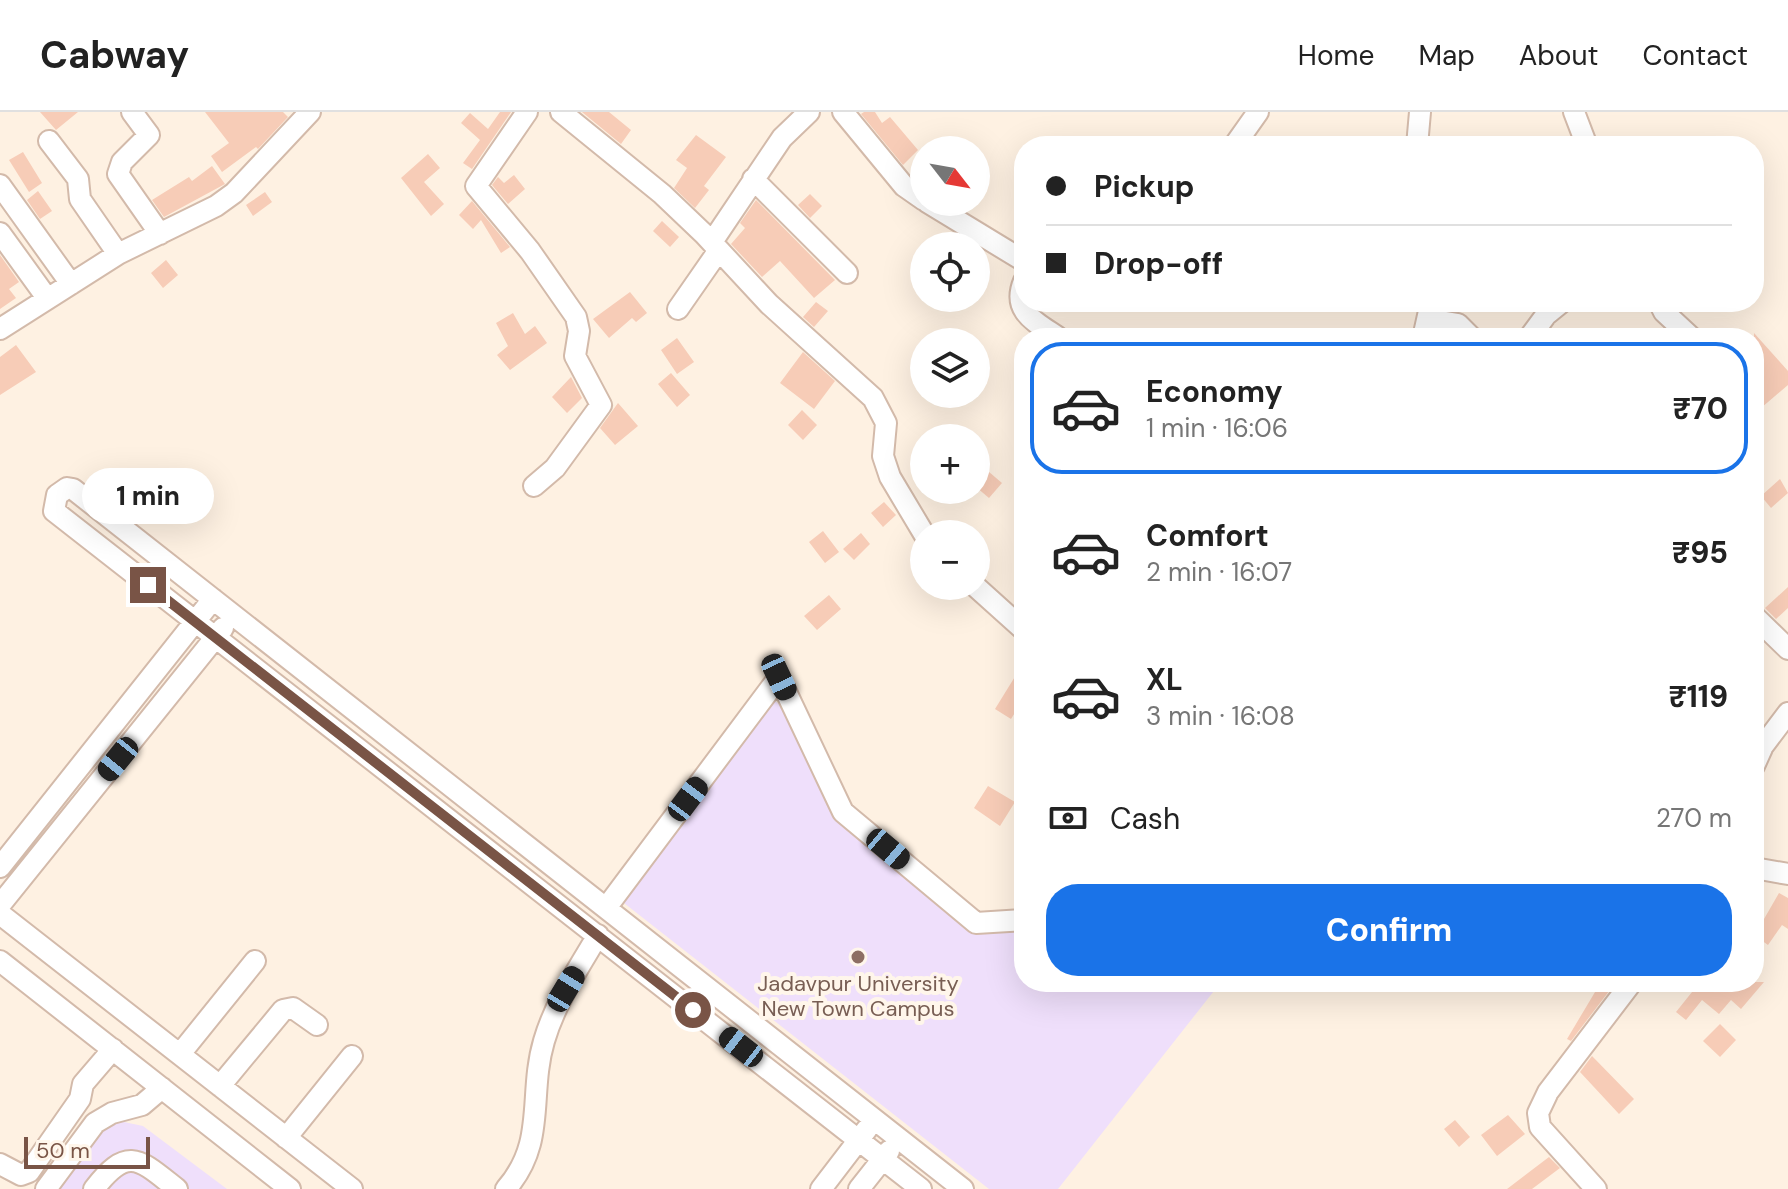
<!DOCTYPE html>
<meta charset="utf-8">
<style>
:root{--surface:#fff;--page:#f2f2f2;--text:#222;--muted:#767676;--line:#e0e0e0;--accent:#1a73e8}
body{margin:0;font-family:"DM Sans",sans-serif;background:var(--page);color:var(--text);height:100vh;display:flex;flex-direction:column;font-size:30px;white-space:nowrap}
*{box-sizing:border-box;margin:0}
p{font-size:26px;color:var(--muted)}
.icon{flex:none;width:44px;height:44px;fill:none;stroke:currentColor;stroke-width:2;stroke-linecap:round;stroke-linejoin:round}
.map{position:relative;flex:1;overflow:hidden}
.panel{position:absolute;left:1014px;top:216px;width:750px;height:664px;display:flex;flex-direction:column;background:var(--surface);border-radius:32px;box-shadow:0 8px 32px #0002}
.panel>*{flex:none}
.top-card{position:absolute;left:1014px;top:24px;width:750px;height:176px;border-radius:32px;box-shadow:0 8px 32px #0002;display:grid;align-content:center;height:176px;padding:0 32px;background:var(--surface)}
.needle{width:52px;rotate:121deg}
.controls{position:absolute;left:910px;top:24px;display:grid;gap:16px}
.controls a{display:grid;place-items:center;width:80px;height:80px;border-radius:50%;background:var(--surface);box-shadow:0 8px 32px #0002;font-size:40px}
.scale{position:absolute;left:24px;bottom:20px;width:126px;box-sizing:border-box;padding-left:8px;border:4px solid #795446;border-top:0;font-size:22px;line-height:28px;white-space:nowrap;color:#795446;-webkit-text-stroke:6px #fff6eb;paint-order:stroke}
.end{position:absolute;width:36px;height:36px;margin:-18px;border:10px solid #795446;background:#fff;box-shadow:0 0 0 4px #fff}
.from{border-radius:50%}
.bubble{position:absolute;height:56px;border-radius:28px;background:var(--surface);box-shadow:0 8px 32px #0002;font-size:26px;font-weight:800;line-height:56px;text-align:center}
.car{position:absolute;width:24px;height:48px;margin:-24px -12px;border-radius:10px;box-shadow:0 0 6px 2px #0007;background:linear-gradient(#222 24%,#8ab4d8 0 40%,#222 0 76%,#8ab4d8 0 86%,#222 0)}
.top-card b{display:flex;align-items:center;gap:28px;height:76px;font-size:30px}
.top-card b+b{border-top:2px solid var(--line)}
.top-card i{width:20px;height:20px;background:var(--text)}
ul{padding:14px 0 0;list-style:none}
li{display:flex;align-items:center;gap:24px;height:132px;margin:0 16px 12px;padding:0 16px;border:4px solid transparent;border-radius:32px}
li div{flex:1}
li b{display:block;font-size:30px}
li em{font-style:normal;font-weight:800}
li.on{border-color:var(--accent)}
li>.icon{width:72px;height:72px;stroke-width:1.5}
.pay{display:flex;align-items:center;gap:20px;height:88px;padding:0 32px;font-size:30px}
.pay p{margin-inline-start:auto}
.action{display:flex;gap:16px;margin-top:auto;padding:16px 32px}
.action a{flex:1;height:92px;border-radius:32px;background:var(--accent);color:#fff;font-size:32px;font-weight:800;line-height:92px;text-align:center}
header{display:flex;align-items:center;gap:48px;box-sizing:border-box;height:112px;padding:0 40px;background:var(--surface);border-bottom:2px solid var(--line)}
header strong{font-size:38px}
nav{display:flex;gap:44px;margin-inline-start:auto;font-size:28px}
.map>svg:first-child{display:block}
.education{fill:#efdffb}
.building{fill:#f7ccb7}
.lines{fill:none;stroke-linecap:round;stroke-linejoin:round}
.minor-casing{stroke:#d3baaa;stroke-width:24}
.minor{stroke:#fff;stroke-width:20}
.route{stroke:#795446;stroke-width:10}
.education-dot{fill:#8d6e63;stroke:#fff6eb;stroke-width:3}
.labels{text-anchor:middle;stroke-width:8;stroke-linejoin:round;paint-order:stroke}
.education-label{font-size:22px;fill:#785e54;stroke:#fff6eb}
</style>
<header>
<strong>Cabway</strong>
<nav><a>Home</a><a>Map</a><a>About</a><a>Contact</a></nav>
</header>
<div class="map">
<svg width="1788" height="1077" viewBox="0 0 1788 1077">
<rect width="100%" height="100%" fill="#fef1e2"/>
<path class="education" d="M 769,584 L 780,593 L 837,706 L 974,820 L 1024,816 L 1024,870 L 1221,870 L 1058,1077 L 989,1077 L 615,784 Z
M 105,1006 L 143,1014 L 227,1077 L 54,1077 Z"/>
<path class="building" d="M 40,0 L 78,0 L 56,18 Z
M 205,0 L 283,0 L 288,5 L 258,37 L 256,35 L 222,60 L 211,44 L 229,31 Z
M 500,0 L 511,0 L 472,57 L 463,51 L 480,28 L 461,11 L 470,1 L 488,17 Z
M 582,0 L 609,0 L 631,18 L 621,32 Z
M 864,0 L 875,0 L 882,11 L 890,5 L 918,38 L 903,53 L 861,2 Z
M 696,23 L 726,45 L 704,74 L 709,78 L 695,96 L 674,76 L 687,56 L 676,48 Z
M 23,40 L 42,71 L 29,80 L 9,48 Z
M 428,42 L 440,56 L 424,70 L 444,92 L 431,104 L 401,66 Z
M 212,54 L 225,72 L 164,105 L 152,88 L 189,65 L 192,69 Z
M 514,63 L 525,77 L 508,92 L 492,73 L 498,65 L 504,71 Z
M 38,79 L 52,99 L 40,107 L 27,88 Z
M 265,80 L 272,90 L 253,104 L 246,93 Z
M 810,82 L 822,94 L 810,106 L 798,93 Z
M 756,88 L 835,168 L 814,186 L 780,149 L 762,165 L 731,132 L 745,116 L 740,111 Z
M 472,89 L 510,135 L 501,141 L 481,108 L 473,117 L 459,103 Z
M 662,109 L 679,125 L 670,135 L 653,119 Z
M 0,143 L 19,170 L 9,177 L 16,186 L 0,197 Z
M 166,148 L 178,163 L 163,176 L 151,161 Z
M 630,180 L 647,201 L 636,210 L 632,206 L 609,226 L 593,207 Z
M 816,190 L 828,199 L 814,215 L 803,205 Z
M 513,201 L 525,222 L 535,214 L 547,231 L 510,258 L 497,243 L 508,234 L 496,211 Z
M 1754,221 L 1788,259 L 1788,273 L 1754,302 Z
M 677,226 L 694,250 L 677,262 L 661,238 Z
M 16,233 L 36,260 L 0,283 L 0,245 Z
M 803,240 L 835,269 L 814,297 L 780,271 Z
M 671,261 L 690,283 L 677,295 L 658,272 Z
M 571,265 L 582,286 L 567,301 L 552,285 Z
M 618,291 L 638,314 L 615,333 L 600,316 Z
M 802,298 L 817,313 L 803,328 L 788,313 Z
M 982,354 L 1002,371 L 989,386 L 976,375 L 976,361 Z
M 1780,367 L 1788,381 L 1771,396 L 1761,384 Z
M 884,390 L 896,403 L 883,415 L 871,401 Z
M 823,419 L 839,440 L 825,451 L 809,430 Z
M 861,421 L 870,432 L 854,448 L 843,437 Z
M 1788,475 L 1788,496 L 1776,507 L 1765,496 Z
M 829,483 L 841,497 L 817,518 L 804,504 Z
M 1024,550 L 1024,586 L 1011,607 L 995,597 Z
M 988,674 L 1015,690 L 1000,714 L 974,696 Z
M 1779,781 L 1788,786 L 1788,817 L 1782,813 L 1768,833 L 1754,823 L 1754,800 L 1764,807 Z
M 1601,870 L 1616,870 L 1571,929 L 1567,927 Z
M 1700,870 L 1764,870 L 1741,897 L 1731,888 L 1719,902 L 1702,888 L 1686,908 L 1676,900 Z
M 1720,912 L 1736,928 L 1720,945 L 1703,929 Z
M 1592,944 L 1634,987 L 1619,1002 L 1580,960 Z
M 1508,1003 L 1525,1022 L 1497,1044 L 1481,1023 Z
M 1455,1008 L 1470,1025 L 1459,1035 L 1444,1017 Z
M 1549,1045 L 1560,1056 L 1532,1077 L 1507,1077 Z"/>
<g class="lines">
<defs>
<path id="minor" d="M 132,0 L 149,23 L 122,50 L 118,62 L 160,122
M 527,0 L 476,74 L 530,139 L 576,205 L 579,219 L 575,244 L 601,293 L 555,356 L 534,374
M 561,0 L 662,82 L 704,122 L 769,192 L 873,286 L 886,311 L 883,344 L 890,365 L 924,422
M 843,0 L 904,74 L 924,88
M 1574,0 L 1587,34
M 49,29 L 78,67 L 80,87 L 118,142
M 1234,34 L 1258,0
M 1417,34 L 1420,0
M 753,67 L 847,161
M 0,73 L 71,172
M 927,90 L 1024,149
M 0,121 L 47,186
M 712,130 L 782,26 L 809,0
M 1024,169 C 1011,200 1036,210 1059,226
M 1659,190 L 1664,200 L 1692,226
M 678,197 L 719,138
M 1428,207 L 1458,212 L 1472,226
M 0,217 L 118,142 L 216,94 L 234,81 L 310,0
M 1423,226 L 1429,199 L 1428,190
M 1529,226 L 1546,203 L 1562,190
M 975,474 L 1024,518
M 1754,504 L 1788,537
M 1754,654 L 1763,634 L 1788,601
M 0,755 L 213,487
M 1754,756 L 1788,762
M 0,793 L 223,516
M 606,796 L 779,565 L 843,700 L 976,811 L 1024,808
M 0,802 L 352,1077
M 0,849 L 290,1077
M 180,942 L 255,849
M 220,974 L 283,898 L 293,896 L 317,913
M 286,1026 L 352,944
M 0,1052 L 21,1063 L 29,1060 L 80,987 L 83,972 L 113,937
M 46,1077 L 95,1011 L 112,1001 L 142,993 L 162,976
M 94,1077 C 128,1033 139,1047 177,1077
M 506,1077 C 547,1030 528,983 544,929 C 555,891 578,857 598,823
M 821,1077 L 867,1017
M 859,1077 L 889,1039
M 921,1077 L 54,399 L 57,383 L 67,376 L 73,377 L 963,1077
M 1596,1077 L 1540,1015 L 1538,1001 L 1548,980 L 1632,870"/>
</defs>
<use href="#minor" class="minor-casing"/>
<use href="#minor" class="minor"/>
</g>
<g class="lines">
<path class="route" d="M 148,473 L 693,898"/>
</g>
<circle class="education-dot" cx="858" cy="845" r="8"/>
<g class="labels">
<g class="education-label">
<text x="858" y="879">Jadavpur University<tspan x="858" dy="25">New Town Campus</tspan></text>
</g>
</g>
</svg>
<div class="controls">
<a><svg class="needle" viewBox="-14 -14 28 28"><path d="M0-13l5 13h-10z" fill="#e53935"/><path d="M0 13l5-13h-10z" fill="#767676"/></svg></a>
<a><svg class="icon" aria-label="locate" viewBox="0 0 24 24"><circle cx="12" cy="12" r="6"/><path d="M12 2v4M12 18v4M2 12h4M18 12h4"/></svg></a>
<a><svg class="icon" aria-label="layers" viewBox="0 0 24 24"><path d="M12 4l9 5-9 5-9-5zM3 14l9 5 9-5"/></svg></a>
<a>+</a>
<a>−</a>
</div>
<div class="scale">50 m</div>
<i class="end from" style="left:693px;top:898px"></i>
<i class="end" style="left:148px;top:473px"></i>
<div class="bubble" style="left:82px;top:356px;width:132px">1 min</div>
<i class="car" style="left:779px;top:565px;rotate:155deg"></i>
<i class="car" style="left:118px;top:647px;rotate:219deg"></i>
<i class="car" style="left:688px;top:687px;rotate:37deg"></i>
<i class="car" style="left:888px;top:737px;rotate:130deg"></i>
<i class="car" style="left:566px;top:877px;rotate:31deg"></i>
<i class="car" style="left:741px;top:935px;rotate:308deg"></i>
<div class="top-card">
<b><i class="from"></i>Pickup</b>
<b><i></i>Drop-off</b>
</div>
<section class="panel">
<ul>
<li class="on"><svg class="icon" aria-label="car" viewBox="0 0 24 24"><path d="M5 17H2v-5l4-1 3-4h7l3 4 3 1v5h-3M9 17h6M6 11h13"/><circle cx="7" cy="17" r="2"/><circle cx="17" cy="17" r="2"/></svg><div><b>Economy</b><p>1 min · 16:06</p></div><em>₹70</em></li>
<li><svg class="icon" aria-label="car" viewBox="0 0 24 24"><path d="M5 17H2v-5l4-1 3-4h7l3 4 3 1v5h-3M9 17h6M6 11h13"/><circle cx="7" cy="17" r="2"/><circle cx="17" cy="17" r="2"/></svg><div><b>Comfort</b><p>2 min · 16:07</p></div><em>₹95</em></li>
<li><svg class="icon" aria-label="car" viewBox="0 0 24 24"><path d="M5 17H2v-5l4-1 3-4h7l3 4 3 1v5h-3M9 17h6M6 11h13"/><circle cx="7" cy="17" r="2"/><circle cx="17" cy="17" r="2"/></svg><div><b>XL</b><p>3 min · 16:08</p></div><em>₹119</em></li>
</ul>
<div class="pay"><svg class="icon" aria-label="cash" viewBox="0 0 24 24"><path d="M3 7h18v10H3z"/><circle cx="12" cy="12" r="2"/></svg>Cash<p>270 m</p></div>
<div class="action"><a>Confirm</a></div>
</section>
</div>
